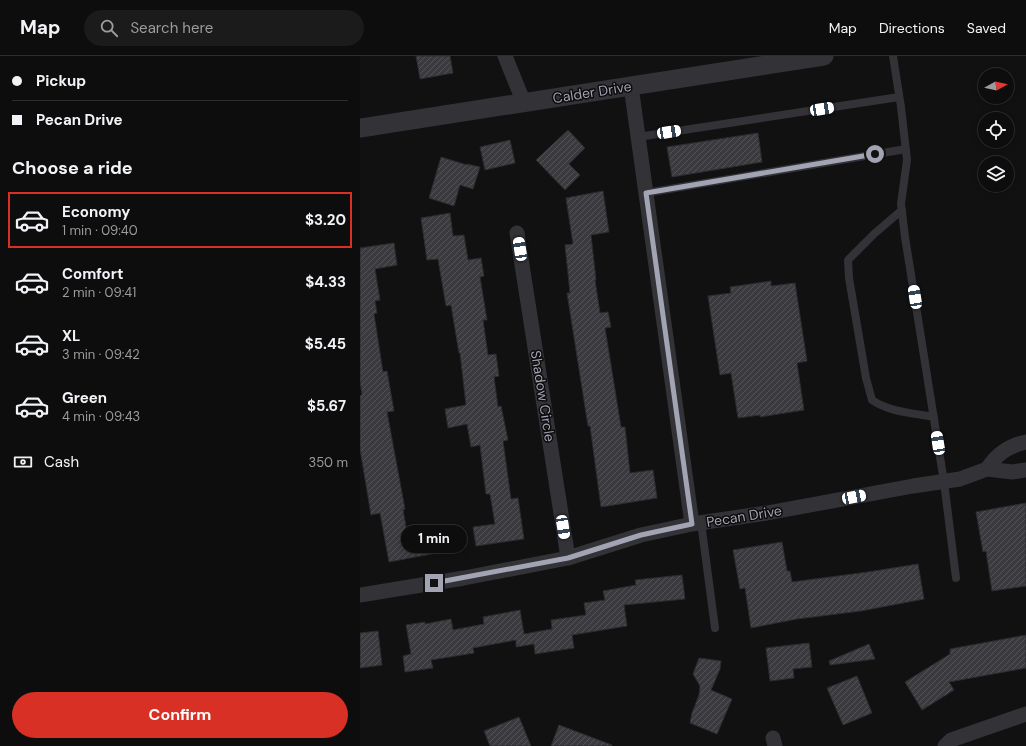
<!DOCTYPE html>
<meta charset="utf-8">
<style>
:root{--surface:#0d0d0e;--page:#1b1b1c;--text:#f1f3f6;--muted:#9a9c9e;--line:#2d2d2e;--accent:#d93025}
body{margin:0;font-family:"DM Sans",sans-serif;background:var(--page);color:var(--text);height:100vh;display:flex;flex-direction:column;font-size:15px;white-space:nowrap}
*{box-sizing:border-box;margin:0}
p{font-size:13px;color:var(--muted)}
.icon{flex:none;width:22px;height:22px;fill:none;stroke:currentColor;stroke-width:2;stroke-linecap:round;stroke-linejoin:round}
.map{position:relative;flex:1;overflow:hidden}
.drawer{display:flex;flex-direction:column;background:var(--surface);width:360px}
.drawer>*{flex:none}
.top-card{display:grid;align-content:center;height:88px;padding:0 12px;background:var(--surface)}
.needle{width:26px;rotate:82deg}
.tools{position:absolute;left:618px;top:12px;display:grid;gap:8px}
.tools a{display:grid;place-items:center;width:36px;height:36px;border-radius:50%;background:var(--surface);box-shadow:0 2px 6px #0003,0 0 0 1px var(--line);font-size:20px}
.end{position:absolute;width:18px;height:18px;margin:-9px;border:5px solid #a2a3b3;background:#111;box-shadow:0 0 0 2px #111}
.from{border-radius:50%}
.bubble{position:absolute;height:28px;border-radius:14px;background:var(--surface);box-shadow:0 2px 6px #0003,0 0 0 1px var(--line);font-size:13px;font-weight:700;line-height:28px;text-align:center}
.car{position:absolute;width:12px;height:24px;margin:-12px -6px;border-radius:5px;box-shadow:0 0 3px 1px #0007;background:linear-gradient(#fff 24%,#345 0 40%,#fff 0 76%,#345 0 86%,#fff 0)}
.top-card b{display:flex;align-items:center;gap:14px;height:38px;font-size:15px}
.top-card b+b{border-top:1px solid var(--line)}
.top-card i{width:10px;height:10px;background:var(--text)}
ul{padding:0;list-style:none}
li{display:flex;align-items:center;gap:12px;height:56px;margin:0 8px 6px;padding:0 4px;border:2px solid transparent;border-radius:0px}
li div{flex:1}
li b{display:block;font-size:15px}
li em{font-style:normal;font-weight:700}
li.selected{border-color:var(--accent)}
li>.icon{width:36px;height:36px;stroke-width:1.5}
h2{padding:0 12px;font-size:18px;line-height:48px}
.pay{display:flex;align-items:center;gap:10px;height:44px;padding:0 12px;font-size:15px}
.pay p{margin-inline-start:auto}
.cta{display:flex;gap:8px;margin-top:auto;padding:8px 12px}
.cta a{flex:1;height:46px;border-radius:24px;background:var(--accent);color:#fff;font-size:16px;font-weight:700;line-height:46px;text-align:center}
header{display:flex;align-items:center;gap:24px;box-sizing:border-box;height:56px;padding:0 20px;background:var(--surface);border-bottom:1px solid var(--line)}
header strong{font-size:19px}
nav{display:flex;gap:22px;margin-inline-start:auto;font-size:14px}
.search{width:280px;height:36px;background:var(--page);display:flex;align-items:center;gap:10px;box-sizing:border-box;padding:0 14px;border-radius:22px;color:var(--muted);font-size:15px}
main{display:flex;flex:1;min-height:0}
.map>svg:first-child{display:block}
.building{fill:url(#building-hatch);stroke:#2c2b2e}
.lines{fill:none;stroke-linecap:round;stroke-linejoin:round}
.service{stroke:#323237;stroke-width:8}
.minor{stroke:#323237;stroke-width:15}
.tertiary{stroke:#323237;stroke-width:19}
.route{stroke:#a2a3b3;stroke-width:5}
.labels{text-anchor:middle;stroke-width:3;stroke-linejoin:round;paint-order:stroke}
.street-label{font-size:14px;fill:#a2a3b3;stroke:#0c0c0d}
</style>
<header>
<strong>Map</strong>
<div class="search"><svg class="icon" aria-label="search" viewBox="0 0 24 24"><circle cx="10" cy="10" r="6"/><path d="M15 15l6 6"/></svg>Search here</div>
<nav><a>Map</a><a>Directions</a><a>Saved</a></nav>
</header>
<main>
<section class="drawer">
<div class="top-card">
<b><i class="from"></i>Pickup</b>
<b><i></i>Pecan Drive</b>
</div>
<h2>Choose a ride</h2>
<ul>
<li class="selected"><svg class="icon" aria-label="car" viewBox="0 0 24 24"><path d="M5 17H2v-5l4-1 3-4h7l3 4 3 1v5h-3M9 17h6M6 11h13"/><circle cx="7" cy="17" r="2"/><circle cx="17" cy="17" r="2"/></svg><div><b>Economy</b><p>1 min · 09:40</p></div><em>$3.20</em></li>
<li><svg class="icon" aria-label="car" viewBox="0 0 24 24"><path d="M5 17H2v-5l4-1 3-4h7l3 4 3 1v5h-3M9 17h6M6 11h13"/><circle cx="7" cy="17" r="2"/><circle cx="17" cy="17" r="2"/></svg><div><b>Comfort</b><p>2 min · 09:41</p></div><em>$4.33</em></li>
<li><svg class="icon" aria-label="car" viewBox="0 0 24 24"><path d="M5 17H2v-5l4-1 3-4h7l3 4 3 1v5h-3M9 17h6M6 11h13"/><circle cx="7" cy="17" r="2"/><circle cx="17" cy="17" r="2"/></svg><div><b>XL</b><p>3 min · 09:42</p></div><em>$5.45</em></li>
<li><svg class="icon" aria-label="car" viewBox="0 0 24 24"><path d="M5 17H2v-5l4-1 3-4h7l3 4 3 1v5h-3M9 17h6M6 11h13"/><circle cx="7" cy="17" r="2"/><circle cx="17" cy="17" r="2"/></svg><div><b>Green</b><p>4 min · 09:43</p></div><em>$5.67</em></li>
</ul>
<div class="pay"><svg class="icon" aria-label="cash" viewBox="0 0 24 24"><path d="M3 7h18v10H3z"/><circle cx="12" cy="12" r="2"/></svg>Cash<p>350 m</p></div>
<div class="cta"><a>Confirm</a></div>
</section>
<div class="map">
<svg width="666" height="690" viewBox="0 0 666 690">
<defs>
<pattern id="building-hatch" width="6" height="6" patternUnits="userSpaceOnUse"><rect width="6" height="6" fill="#3b3b3f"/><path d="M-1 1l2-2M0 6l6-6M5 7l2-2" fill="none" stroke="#545458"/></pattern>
</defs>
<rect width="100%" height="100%" fill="#111112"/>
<path class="building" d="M 56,0 L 90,0 L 93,17 L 60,23 Z
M 208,74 L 225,92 L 209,108 L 220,119 L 205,134 L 176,104 Z
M 398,77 L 402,106 L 312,121 L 307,91 Z
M 150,84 L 155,107 L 125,114 L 120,91 Z
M 81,101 L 107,109 L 107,108 L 120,111 L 113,133 L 100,129 L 94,150 L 69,142 Z
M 243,135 L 249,176 L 231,179 L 236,224 L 235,224 L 240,257 L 248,256 L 251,271 L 245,272 L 261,371 L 265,371 L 270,417 L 293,414 L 297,442 L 241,451 L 230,370 L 228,370 L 207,237 L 210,237 L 205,189 L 213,188 L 206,142 Z
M 90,157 L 93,180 L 104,179 L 108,204 L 121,202 L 124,220 L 120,221 L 127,264 L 123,264 L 128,299 L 136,298 L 139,320 L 134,321 L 138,351 L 141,350 L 148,384 L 143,385 L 151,443 L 158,442 L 164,483 L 116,490 L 113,471 L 135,468 L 130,438 L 126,438 L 120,389 L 111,391 L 107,368 L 88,372 L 85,353 L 106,349 L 100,297 L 99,297 L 91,249 L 86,250 L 78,203 L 67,204 L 61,162 Z
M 34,187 L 37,209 L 15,213 L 20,244 L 15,245 L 17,257 L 14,258 L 23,316 L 27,315 L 34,355 L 27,356 L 45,453 L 43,454 L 48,482 L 83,476 L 87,495 L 29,506 L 20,457 L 11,459 L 0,393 L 0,340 L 2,339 L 0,325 L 0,192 Z
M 411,225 L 411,230 L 435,227 L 447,305 L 437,307 L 444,354 L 400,361 L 400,359 L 378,362 L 371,317 L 360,319 L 348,240 L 371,237 L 370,231 Z
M 666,447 L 666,530 L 632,535 L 626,495 L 623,496 L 616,456 Z
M 422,486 L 427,515 L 430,515 L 432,526 L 508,516 L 558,508 L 564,543 L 501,555 L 437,563 L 391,572 L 385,532 L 380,533 L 373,494 Z
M 322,519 L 325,543 L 264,549 L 267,570 L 212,579 L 214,592 L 175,598 L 174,588 L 156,591 L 156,584 L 113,592 L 114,597 L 71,604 L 73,612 L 45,616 L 43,600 L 51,598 L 46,569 L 65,566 L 65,568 L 91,563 L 93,574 L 124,568 L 123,561 L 160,554 L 164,578 L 192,573 L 191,564 L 226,559 L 224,547 L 245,544 L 243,535 L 276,529 L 275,524 Z
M 18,575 L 22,609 L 0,612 L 0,577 Z
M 666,579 L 666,612 L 589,626 L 594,634 L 562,654 L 545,626 L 590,598 L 590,593 Z
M 449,587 L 452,611 L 433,613 L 434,622 L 410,625 L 406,592 Z
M 509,588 L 515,603 L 470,609 L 469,605 Z
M 339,602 L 361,605 L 360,613 L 351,634 L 372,643 L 357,678 L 330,667 L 332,657 L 339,639 L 340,630 L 333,618 Z
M 497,620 L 512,657 L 483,669 L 467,632 Z
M 159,661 L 171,690 L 130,690 L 124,675 Z
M 199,669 L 252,689 L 252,690 L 191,690 Z"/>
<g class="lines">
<path class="service" d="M 533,0 L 541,51 L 547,104 L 541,148 L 545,181 L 584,426 L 596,522
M 278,81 L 539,41
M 286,137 L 546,93
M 542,154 L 514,178 L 488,204 L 489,222 L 506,322 L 512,344 C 529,356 553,357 574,361
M 341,466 L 355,572"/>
<path class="minor" d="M 145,0 L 164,47
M 271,30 L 332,468
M 157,177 L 208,502
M 627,413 C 637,398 648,390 666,386
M 0,539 L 104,522 L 208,502 L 281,479 L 332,468 L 407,457 L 553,430 L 600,423 L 627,413 L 652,416 L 666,414
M 413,682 L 415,690
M 585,690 L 591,684 L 666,658"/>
<path class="tertiary" d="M 0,72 L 464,0"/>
</g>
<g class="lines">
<path class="route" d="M 74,527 L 208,502 L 281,479 L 332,468 L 286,137 L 515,98"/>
</g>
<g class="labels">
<g class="street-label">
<text transform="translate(232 36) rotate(-9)" y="5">Calder Drive</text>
<text transform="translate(183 340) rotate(81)" y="5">Shadow Circle</text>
<text transform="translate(384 460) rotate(-9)" y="5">Pecan Drive</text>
</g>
</g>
</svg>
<div class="tools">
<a><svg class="needle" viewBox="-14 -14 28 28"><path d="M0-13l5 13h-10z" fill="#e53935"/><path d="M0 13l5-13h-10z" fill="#9a9c9e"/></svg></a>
<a><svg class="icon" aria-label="locate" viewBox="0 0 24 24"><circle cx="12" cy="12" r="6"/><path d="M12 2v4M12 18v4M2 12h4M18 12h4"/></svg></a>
<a><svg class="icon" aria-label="layers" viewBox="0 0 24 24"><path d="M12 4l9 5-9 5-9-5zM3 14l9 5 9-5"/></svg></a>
</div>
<i class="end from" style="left:515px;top:98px"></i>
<i class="end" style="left:74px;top:527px"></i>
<div class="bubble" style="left:41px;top:469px;width:66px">1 min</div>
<i class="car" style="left:462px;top:53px;rotate:81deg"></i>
<i class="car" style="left:309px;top:76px;rotate:81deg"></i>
<i class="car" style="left:160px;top:193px;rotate:351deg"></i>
<i class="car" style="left:555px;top:241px;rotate:351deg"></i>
<i class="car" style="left:578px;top:387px;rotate:351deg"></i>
<i class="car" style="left:494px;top:441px;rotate:79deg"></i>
<i class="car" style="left:203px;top:471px;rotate:171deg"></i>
</div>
</main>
